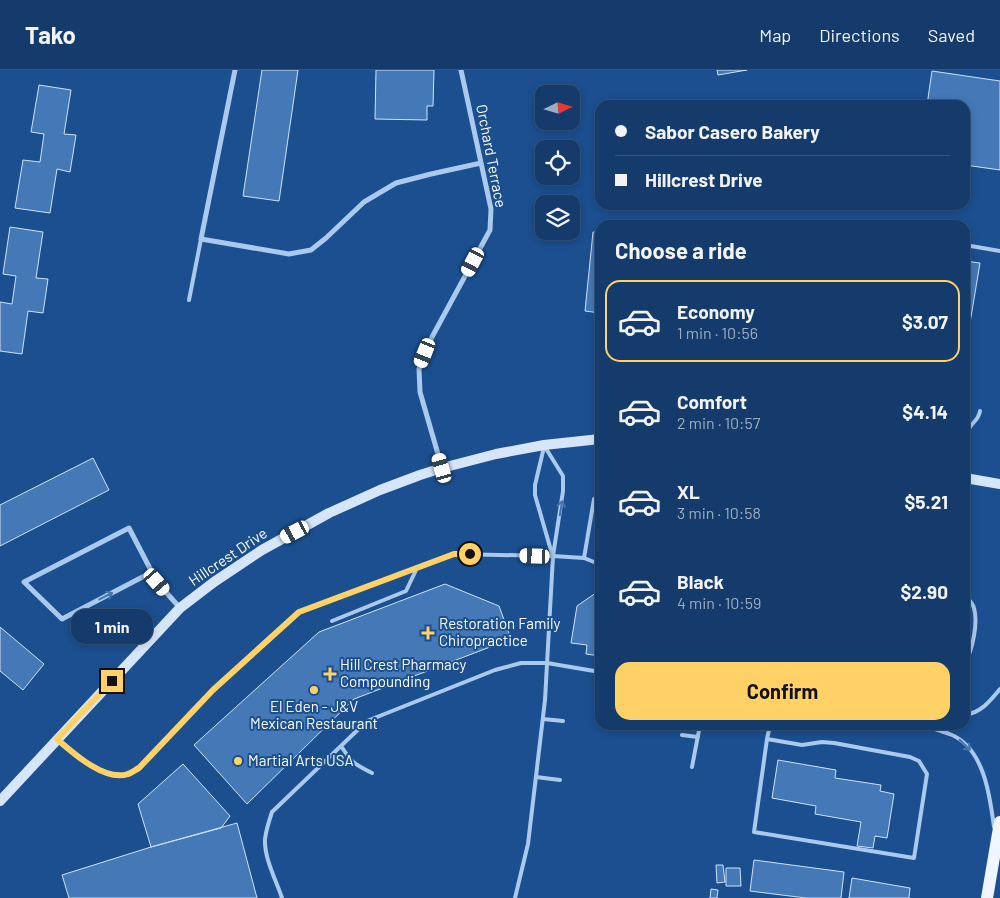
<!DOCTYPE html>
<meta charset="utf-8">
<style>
:root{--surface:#143b6b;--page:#214673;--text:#f1f3f6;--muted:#9dadc1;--line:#33557e;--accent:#ffd166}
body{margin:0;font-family:Barlow,sans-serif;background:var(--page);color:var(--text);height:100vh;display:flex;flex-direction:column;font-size:19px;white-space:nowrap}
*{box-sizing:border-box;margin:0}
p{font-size:16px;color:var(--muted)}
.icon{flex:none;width:28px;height:28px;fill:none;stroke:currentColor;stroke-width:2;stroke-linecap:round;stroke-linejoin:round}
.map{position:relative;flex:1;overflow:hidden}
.side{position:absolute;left:595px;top:150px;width:375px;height:510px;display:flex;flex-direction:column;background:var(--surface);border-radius:15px;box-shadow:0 2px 8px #0003,0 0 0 1px var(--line)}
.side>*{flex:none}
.hud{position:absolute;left:595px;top:30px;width:375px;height:110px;border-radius:15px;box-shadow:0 2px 8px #0003,0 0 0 1px var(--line);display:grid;align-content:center;height:110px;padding:0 20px;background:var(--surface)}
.needle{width:32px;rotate:85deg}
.controls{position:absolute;left:535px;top:15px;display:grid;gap:10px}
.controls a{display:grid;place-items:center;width:45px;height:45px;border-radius:10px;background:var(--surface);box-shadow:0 2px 8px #0003,0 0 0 1px var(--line);font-size:25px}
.end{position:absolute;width:22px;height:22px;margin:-11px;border:6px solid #ffd166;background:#111;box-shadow:0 0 0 2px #111}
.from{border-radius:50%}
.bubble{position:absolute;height:35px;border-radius:15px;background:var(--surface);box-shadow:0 2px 8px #0003,0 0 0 1px var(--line);font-size:16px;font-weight:700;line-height:35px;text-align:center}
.car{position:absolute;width:15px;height:30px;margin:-15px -8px;border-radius:6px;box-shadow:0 0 4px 1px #0007;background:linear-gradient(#fff 24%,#345 0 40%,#fff 0 76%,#345 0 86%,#fff 0)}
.hud b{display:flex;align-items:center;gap:18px;height:48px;font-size:19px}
.hud b+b{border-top:1px solid var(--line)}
.hud i{width:12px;height:12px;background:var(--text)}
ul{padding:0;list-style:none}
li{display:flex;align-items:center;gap:15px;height:82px;margin:0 10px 8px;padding:0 10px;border:2px solid transparent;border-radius:15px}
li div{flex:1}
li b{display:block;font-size:19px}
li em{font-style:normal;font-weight:700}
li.on{border-color:var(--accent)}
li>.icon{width:45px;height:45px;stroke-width:1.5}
h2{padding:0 20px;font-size:22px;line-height:60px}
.cta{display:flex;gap:10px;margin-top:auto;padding:10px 20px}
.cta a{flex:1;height:58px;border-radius:15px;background:var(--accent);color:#111;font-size:20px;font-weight:700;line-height:58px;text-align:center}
header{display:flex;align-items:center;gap:30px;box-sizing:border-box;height:70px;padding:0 25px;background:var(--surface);border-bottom:1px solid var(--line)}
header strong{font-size:24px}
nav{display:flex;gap:28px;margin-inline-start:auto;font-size:18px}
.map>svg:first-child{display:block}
.building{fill:#4478b7;stroke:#cfe3fa}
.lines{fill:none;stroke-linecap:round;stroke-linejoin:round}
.lane{stroke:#a9c9ee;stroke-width:4}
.street{stroke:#a9c9ee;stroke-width:5}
.secondary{stroke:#d6e6fa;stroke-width:10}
.primary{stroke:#f0f6ff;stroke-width:12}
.oneway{stroke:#4674ac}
.route{stroke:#ffd166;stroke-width:6}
.poi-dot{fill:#ffd166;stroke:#1b4f8f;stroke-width:2}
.labels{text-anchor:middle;stroke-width:4;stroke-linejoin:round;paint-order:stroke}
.street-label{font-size:15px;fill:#fff;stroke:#1b4f8f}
.poi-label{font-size:15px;fill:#fff;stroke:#1b4f8f;text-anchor:start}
</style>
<header>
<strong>Tako</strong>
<nav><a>Map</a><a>Directions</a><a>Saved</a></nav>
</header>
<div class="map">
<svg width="1000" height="828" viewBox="0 0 1000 828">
<rect width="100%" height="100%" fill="#1b4f8f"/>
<path class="building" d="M 262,0 L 298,0 L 279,131 L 243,126 Z
M 376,0 L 434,0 L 433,36 L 427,36 L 427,50 L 375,49 Z
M 717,0 L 747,0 L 718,5 Z
M 932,1 L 1000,11 L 1000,100 L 965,95 L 965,35 L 927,35 Z
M 39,15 L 71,20 L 64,64 L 76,65 L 70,102 L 57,99 L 50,143 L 15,138 L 23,90 L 40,92 L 44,64 L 31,62 Z
M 629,151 L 670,155 L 629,155 Z
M 10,157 L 43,162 L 36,208 L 48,209 L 43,243 L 28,241 L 22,284 L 0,281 L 0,232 L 12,234 L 16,206 L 3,204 Z
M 593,162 L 600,162 L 600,243 L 585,241 Z
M 965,191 L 980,193 L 965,283 Z
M 93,388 L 109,420 L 0,476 L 0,435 Z
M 445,514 L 499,536 L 511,569 L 354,629 L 247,734 L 194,675 L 319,562 Z
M 600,520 L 600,586 L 586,584 L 587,575 L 571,573 L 577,536 Z
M 0,557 L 44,594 L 23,620 L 0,601 Z
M 778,690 L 836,700 L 835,708 L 881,715 L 880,721 L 894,724 L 887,768 L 875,766 L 873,778 L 857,776 L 861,752 L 815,744 L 816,736 L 772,728 Z
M 183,694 L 230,746 L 221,758 L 151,777 L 138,734 Z
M 237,753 L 257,828 L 69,828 L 62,805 L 151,777 Z
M 754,790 L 844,802 L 841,828 L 806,828 L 750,821 Z
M 716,795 L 723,795 L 725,812 L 717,813 Z
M 726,798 L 740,798 L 741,816 L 726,816 Z
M 852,808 L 910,818 L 909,828 L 849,828 Z
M 711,819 L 718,820 L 717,828 L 710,828 Z"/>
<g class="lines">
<path class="lane" d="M 965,175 L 1000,181
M 189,230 L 201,169
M 544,377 L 535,415 L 535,425 L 552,484
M 970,408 C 967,393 960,371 970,357 C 974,351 979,349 980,341
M 584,488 L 594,429 L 600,430
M 965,525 C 968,529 973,533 974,538 C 978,552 973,580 965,592
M 332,551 L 406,521 L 417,498
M 965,645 C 982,642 990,631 1000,619
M 543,649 L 563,651
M 922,655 C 932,658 942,661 952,665 C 984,679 990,726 994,757
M 682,665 L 698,667
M 767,669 L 802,675 L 822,672 L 834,673 L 910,687 L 919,691 L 927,704 L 914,788 L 754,762 L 767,669 L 770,655
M 59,670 C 74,684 106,712 128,704 C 132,703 135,700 139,698 L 213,620 L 299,542 L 454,484 L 553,486 L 584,488 L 594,492
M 341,676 C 352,693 354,694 372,703
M 692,697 L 700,655
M 536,707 L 560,710
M 282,828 C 276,810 264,788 265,769 C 266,760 269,751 272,742 L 367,651 L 495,600 L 521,593 L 547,593 L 600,602
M 515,828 L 528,774 L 545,630 L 553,486 L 563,421 L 563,406 L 545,377"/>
<path class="street" d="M 235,0 L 201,169 L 289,184 L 311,180 L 326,168 L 364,132 L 396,113 L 431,104 L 481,93
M 442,398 L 420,322 L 419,299 L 432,267 L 490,160 L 491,139 L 461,0
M 152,502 L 62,549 L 24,512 L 129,458 L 157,512 L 180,538"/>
<path class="secondary" d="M 965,408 L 1000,414
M 0,731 L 180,538 L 214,512 L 262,480 L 329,443 L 380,420 L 420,405 L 442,398 L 496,384 L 544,375 L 600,369"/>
<path class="primary" d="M 987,828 L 1000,752"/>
</g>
<defs><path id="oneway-shaft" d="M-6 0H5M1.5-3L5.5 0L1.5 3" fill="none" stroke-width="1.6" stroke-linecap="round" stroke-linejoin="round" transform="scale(1.25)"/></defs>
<g class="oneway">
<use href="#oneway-shaft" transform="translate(561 438) rotate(-81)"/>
<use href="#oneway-shaft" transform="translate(106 526) rotate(-27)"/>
<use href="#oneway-shaft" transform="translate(965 675) rotate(44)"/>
</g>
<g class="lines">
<path class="route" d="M 112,611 L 57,669 C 73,683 105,712 128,704 C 132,703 135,700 139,698 L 213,620 L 299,542 L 454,484 L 470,484"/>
</g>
<g class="poi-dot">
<path d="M425.5 555.5h5v5h5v5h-5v5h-5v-5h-5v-5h5z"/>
<path d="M327.5 596.5h5v5h5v5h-5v5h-5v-5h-5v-5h5z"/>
<circle cx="314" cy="620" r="5"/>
<circle cx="238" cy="691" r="5"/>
</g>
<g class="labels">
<g class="street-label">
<text transform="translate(491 86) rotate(79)" y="5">Orchard Terrace</text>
<text transform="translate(228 487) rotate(-34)" y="5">Hillcrest Drive</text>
</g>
<g class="poi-label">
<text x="439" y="559">Restoration Family<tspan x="439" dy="17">Chiropractice</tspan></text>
<text x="340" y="600">Hill Crest Pharmacy<tspan x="340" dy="17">Compounding</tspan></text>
<text x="314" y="642" text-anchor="middle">El Eden - J&amp;V<tspan x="314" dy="17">Mexican Restaurant</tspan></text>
<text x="248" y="696">Martial Arts USA</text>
</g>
</g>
</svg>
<div class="controls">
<a><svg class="needle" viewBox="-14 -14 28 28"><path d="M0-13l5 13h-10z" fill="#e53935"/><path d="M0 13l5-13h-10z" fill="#9dadc1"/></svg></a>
<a><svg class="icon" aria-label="locate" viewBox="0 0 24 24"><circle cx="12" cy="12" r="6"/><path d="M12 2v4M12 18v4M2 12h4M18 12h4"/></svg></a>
<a><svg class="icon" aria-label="layers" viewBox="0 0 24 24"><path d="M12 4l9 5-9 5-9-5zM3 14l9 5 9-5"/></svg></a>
</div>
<i class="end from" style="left:470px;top:484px"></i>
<i class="end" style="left:112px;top:611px"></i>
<div class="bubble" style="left:71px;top:539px;width:82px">1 min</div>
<i class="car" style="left:473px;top:192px;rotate:208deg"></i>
<i class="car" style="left:425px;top:283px;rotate:202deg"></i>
<i class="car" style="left:442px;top:398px;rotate:344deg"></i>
<i class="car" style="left:295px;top:462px;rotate:242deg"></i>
<i class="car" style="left:535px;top:486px;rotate:272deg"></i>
<i class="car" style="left:157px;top:512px;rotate:139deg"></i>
<div class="hud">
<b><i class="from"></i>Sabor Casero Bakery</b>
<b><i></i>Hillcrest Drive</b>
</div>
<section class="side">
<h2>Choose a ride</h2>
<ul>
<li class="on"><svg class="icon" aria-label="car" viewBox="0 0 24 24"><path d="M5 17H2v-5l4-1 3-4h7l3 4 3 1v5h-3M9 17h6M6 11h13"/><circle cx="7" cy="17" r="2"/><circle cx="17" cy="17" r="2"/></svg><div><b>Economy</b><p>1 min · 10:56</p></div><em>$3.07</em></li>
<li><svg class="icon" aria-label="car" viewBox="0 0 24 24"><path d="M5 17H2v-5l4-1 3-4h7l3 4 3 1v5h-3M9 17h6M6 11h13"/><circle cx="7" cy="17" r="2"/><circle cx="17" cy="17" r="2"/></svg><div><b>Comfort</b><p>2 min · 10:57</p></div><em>$4.14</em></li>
<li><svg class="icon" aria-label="car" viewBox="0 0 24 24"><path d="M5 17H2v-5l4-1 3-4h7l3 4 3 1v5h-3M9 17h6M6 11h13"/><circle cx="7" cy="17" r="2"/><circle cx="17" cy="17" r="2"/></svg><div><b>XL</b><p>3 min · 10:58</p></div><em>$5.21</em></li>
<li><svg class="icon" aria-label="car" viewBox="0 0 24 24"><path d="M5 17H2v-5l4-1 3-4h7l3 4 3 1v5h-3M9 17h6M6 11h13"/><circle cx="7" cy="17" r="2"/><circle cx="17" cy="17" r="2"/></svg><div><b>Black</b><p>4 min · 10:59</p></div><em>$2.90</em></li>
</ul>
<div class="cta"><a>Confirm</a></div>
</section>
</div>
